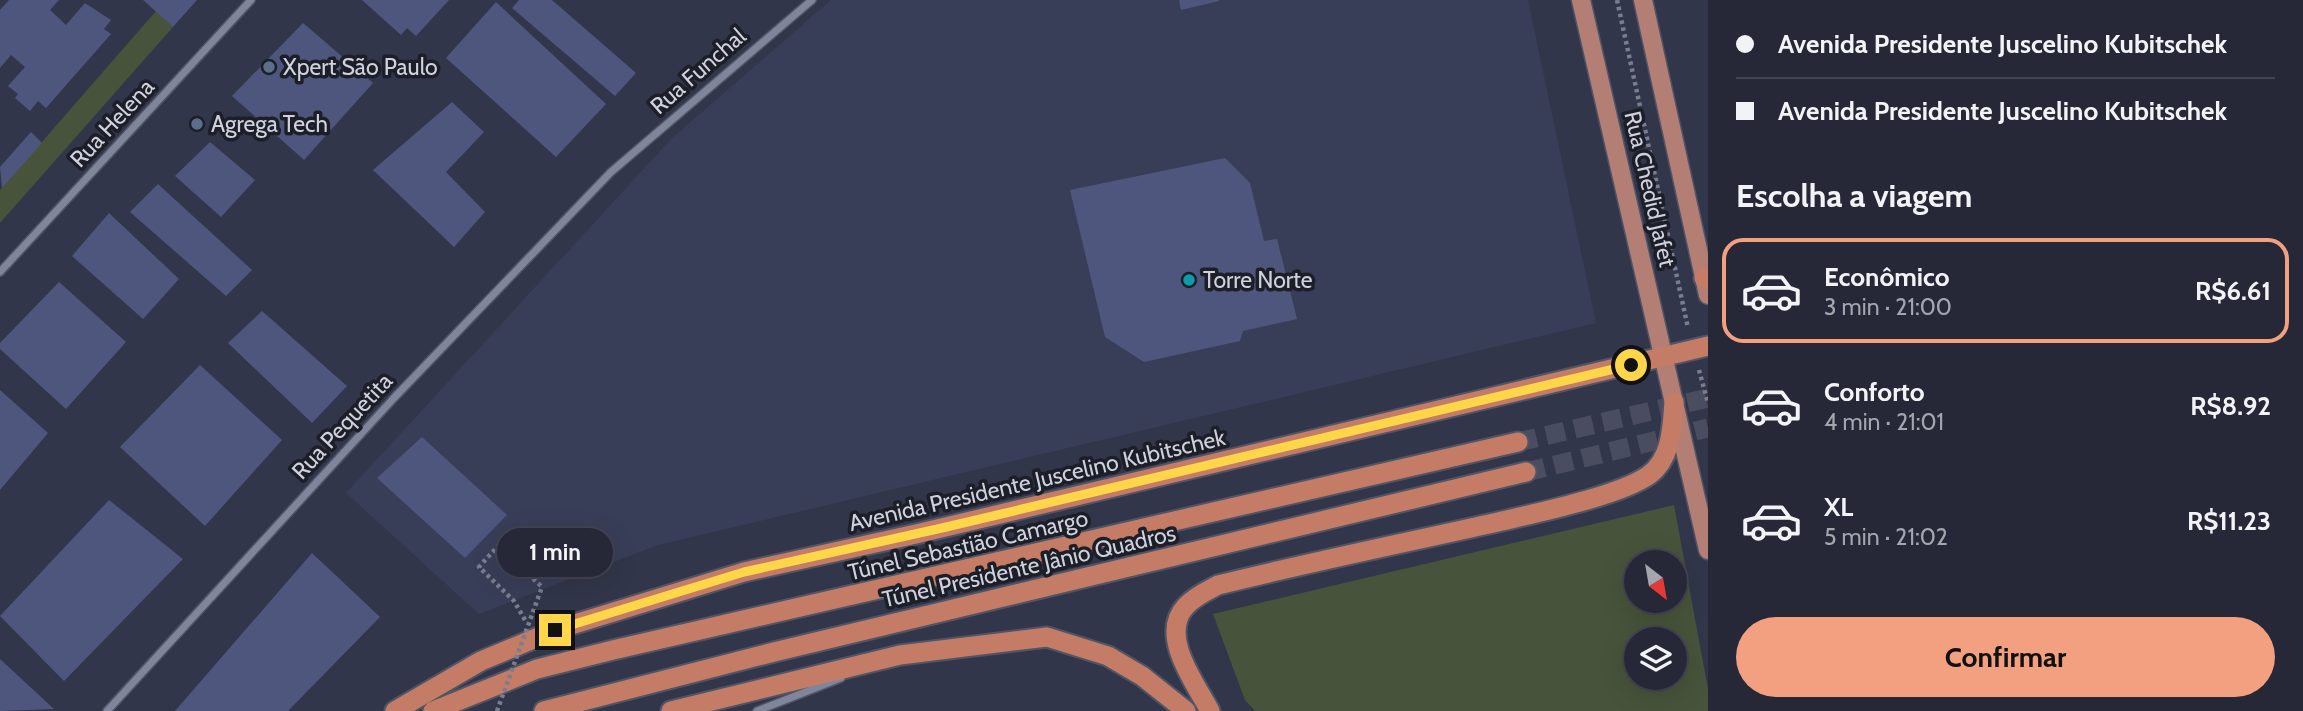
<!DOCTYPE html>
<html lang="pt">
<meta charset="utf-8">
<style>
:root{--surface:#262838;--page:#323443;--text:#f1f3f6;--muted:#a4a6ae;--line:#424453;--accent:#f3a081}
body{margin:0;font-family:Cabin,sans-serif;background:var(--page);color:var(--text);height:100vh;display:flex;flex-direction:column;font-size:26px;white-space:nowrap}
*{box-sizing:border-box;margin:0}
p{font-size:23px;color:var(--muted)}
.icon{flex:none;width:38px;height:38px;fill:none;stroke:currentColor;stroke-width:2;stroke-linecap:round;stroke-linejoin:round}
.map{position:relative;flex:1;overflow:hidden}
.drawer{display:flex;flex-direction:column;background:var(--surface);width:595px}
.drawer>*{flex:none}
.banner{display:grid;align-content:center;height:154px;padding:0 28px;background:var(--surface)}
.needle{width:46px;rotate:149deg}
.fabs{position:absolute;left:1624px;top:550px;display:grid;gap:14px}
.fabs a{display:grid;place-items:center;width:63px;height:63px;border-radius:50%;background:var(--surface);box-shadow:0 7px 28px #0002,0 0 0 2px var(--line);font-size:35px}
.end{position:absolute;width:32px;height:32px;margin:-16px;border:9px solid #ffd54a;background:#111;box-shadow:0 0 0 4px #111}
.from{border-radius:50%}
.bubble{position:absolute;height:49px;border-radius:24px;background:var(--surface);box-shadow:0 7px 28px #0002,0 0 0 2px var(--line);font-size:23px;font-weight:800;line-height:49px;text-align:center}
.banner b{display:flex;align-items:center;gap:24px;height:66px;font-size:26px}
.banner b+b{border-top:2px solid var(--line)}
.banner i{width:18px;height:18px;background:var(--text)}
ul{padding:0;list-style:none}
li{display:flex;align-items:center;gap:21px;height:105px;margin:0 14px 10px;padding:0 14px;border:4px solid transparent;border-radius:21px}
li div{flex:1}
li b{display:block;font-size:26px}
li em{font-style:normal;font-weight:800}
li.active{border-color:var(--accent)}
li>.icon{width:63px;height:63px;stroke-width:1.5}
h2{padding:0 28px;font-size:32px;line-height:84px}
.primary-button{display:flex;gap:14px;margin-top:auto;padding:14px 28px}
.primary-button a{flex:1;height:80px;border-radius:42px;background:var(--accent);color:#111;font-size:28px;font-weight:800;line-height:80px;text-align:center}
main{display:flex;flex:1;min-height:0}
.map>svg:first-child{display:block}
.built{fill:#393e58}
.green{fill:#47533a;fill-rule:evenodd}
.building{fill:#4e567e}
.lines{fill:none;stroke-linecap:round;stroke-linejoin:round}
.trunk-tunnel{stroke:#4a4d60;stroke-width:19;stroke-dasharray:19 10;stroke-linecap:butt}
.minor-casing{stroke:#505464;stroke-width:10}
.primary-casing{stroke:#505464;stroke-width:21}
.trunk-casing{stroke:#505464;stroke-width:23}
.path{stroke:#7a7d8e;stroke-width:4.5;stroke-dasharray:3.5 3.5;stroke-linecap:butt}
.minor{stroke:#7f859b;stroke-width:7}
.primary{stroke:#b37e74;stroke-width:18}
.trunk{stroke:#c47c67;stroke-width:19}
.path-bridge{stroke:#7a7d8e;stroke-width:4.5;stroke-dasharray:3.5 3.5;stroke-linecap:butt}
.route{stroke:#ffd54a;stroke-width:9}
.service-dot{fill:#5c6f8a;stroke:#1c1f27;stroke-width:2.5}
.culture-dot{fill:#0f9aa8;stroke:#1c1f27;stroke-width:2.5}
.labels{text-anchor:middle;stroke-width:7;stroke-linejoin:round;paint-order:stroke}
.poi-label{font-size:23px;fill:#cfd2de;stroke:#1c1f27;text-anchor:start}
.street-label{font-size:23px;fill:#cfd2de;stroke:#1c1f27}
</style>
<main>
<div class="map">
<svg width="1708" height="711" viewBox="0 0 1708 711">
<rect width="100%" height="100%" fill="#32364a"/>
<path class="built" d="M 831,0 L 1528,0 L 1596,323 L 658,545 L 479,614 L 346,493 L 672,138 Z"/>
<path class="green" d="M 156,11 L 173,27 L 0,223 L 0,190 Z
M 1674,505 L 1708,689 L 1708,711 L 1255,711 L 1245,700 L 1213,614 ZM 1636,562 L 1675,562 L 1675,600 L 1636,600 ZM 1636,639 L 1675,639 L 1675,677 L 1636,677 Z"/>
<path class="building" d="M 9,0 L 59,0 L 50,10 L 66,25 L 85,3 L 111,20 L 104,29 L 111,34 L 46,108 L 38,101 L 30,111 L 15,98 L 18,94 L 8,86 L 25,67 L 11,55 L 0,68 L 0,10 Z
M 143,0 L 197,0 L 173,27 Z
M 362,0 L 449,0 L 416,36 L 407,28 L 401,35 Z
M 519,0 L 552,0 L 636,73 L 615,96 L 512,8 Z
M 1179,0 L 1219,0 L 1219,1 L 1181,10 Z
M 496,2 L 606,104 L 556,157 L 446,58 Z
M 303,23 L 373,83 L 304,160 L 232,96 Z
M 452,102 L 484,132 L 446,172 L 485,212 L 454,247 L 373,170 Z
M 31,132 L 42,143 L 2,188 L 0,167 Z
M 210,142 L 255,180 L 221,217 L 175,176 Z
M 1225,158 L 1250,183 L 1264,241 L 1277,239 L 1297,319 L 1243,331 L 1240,341 L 1144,362 L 1105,337 L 1070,190 Z
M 158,184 L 252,270 L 226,296 L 130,212 Z
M 109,213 L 179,279 L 143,319 L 72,256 Z
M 59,282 L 126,342 L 66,409 L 0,349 L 0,343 Z
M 262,311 L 347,386 L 312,423 L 228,343 Z
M 200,365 L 282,440 L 205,526 L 120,447 Z
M 0,390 L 48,433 L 0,490 Z
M 422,437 L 507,515 L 465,558 L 377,478 Z
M 109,500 L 183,559 L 64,681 L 0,616 Z
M 312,553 L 380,617 L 288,711 L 175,711 Z
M 0,659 L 54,709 L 0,711 Z"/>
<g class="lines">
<path class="trunk-tunnel" d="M 1518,442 L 1708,398
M 1526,472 L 1708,428"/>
<defs>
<path id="minor" d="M 0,272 L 251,0
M 107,711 L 393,399 L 611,172 L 812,0
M 757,711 L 841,678"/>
<path id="primary" d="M 1581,0 L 1708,550
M 1643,0 L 1708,295"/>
<path id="trunk" d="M 1704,278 L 1708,280
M 395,711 L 481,661 L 555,630 L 744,572 L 916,534 L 1708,346
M 433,711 L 537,669 L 613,650 L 1518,442
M 544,711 L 774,652 L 1526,472
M 671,711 L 900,655 L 1047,637 L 1108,656 L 1142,676 L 1186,711
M 1210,711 C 1196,684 1158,635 1186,606 C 1195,596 1207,591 1218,585 C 1311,562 1404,543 1498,522 C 1536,513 1619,496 1649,475 C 1672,458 1672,427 1674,402"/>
</defs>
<use href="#minor" class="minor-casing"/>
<use href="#primary" class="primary-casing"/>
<use href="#trunk" class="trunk-casing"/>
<path class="path" d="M 1617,0 L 1688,328
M 1699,370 L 1708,403
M 525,620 L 514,601 L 479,567 L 498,546 L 542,587"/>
<use href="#minor" class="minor"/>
<use href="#primary" class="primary"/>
<use href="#trunk" class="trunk"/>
<path class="path-bridge" d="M 497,711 L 542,587"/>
</g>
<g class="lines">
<path class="route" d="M 555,630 L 744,572 L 942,528 L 1631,365"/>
</g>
<g class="service-dot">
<circle cx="269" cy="67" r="7"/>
<circle cx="197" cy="124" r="7"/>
</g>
<circle class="culture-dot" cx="1189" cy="280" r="7"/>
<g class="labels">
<g class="poi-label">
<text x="283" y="75">Xpert São Paulo</text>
<text x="211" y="132">Agrega Tech</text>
<text x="1203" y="288">Torre Norte</text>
</g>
<g class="street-label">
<text transform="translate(698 71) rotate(-41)" y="8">Rua Funchal</text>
<text transform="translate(112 123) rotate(-47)" y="8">Rua Helena</text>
<text transform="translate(1650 189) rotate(77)" y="8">Rua Chedid Jafet</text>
<text transform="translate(342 426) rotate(-47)" y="8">Rua Pequetita</text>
<text transform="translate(1037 480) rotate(-13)" y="8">Avenida Presidente Juscelino Kubitschek</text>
<text transform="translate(968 545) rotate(-13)" y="8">Túnel Sebastião Camargo</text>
<text transform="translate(1029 566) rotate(-13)" y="8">Túnel Presidente Jânio Quadros</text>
</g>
</g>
</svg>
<div class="fabs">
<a><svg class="needle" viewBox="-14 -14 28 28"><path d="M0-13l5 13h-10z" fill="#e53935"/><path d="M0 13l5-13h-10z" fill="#a4a6ae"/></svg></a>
<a><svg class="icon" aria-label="layers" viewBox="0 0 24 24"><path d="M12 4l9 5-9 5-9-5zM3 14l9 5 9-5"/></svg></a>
</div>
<i class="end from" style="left:1631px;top:365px"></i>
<i class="end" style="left:555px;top:630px"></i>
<div class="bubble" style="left:497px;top:528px;width:116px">1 min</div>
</div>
<section class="drawer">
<div class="banner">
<b><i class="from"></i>Avenida Presidente Juscelino Kubitschek</b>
<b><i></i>Avenida Presidente Juscelino Kubitschek</b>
</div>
<h2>Escolha a viagem</h2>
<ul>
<li class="active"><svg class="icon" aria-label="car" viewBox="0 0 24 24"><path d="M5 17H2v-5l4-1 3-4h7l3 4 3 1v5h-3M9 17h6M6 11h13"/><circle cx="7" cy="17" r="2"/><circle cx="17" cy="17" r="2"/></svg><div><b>Econômico</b><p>3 min · 21:00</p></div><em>R$6.61</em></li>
<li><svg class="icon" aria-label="car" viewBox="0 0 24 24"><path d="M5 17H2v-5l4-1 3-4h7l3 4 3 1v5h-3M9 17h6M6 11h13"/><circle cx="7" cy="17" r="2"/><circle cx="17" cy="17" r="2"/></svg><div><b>Conforto</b><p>4 min · 21:01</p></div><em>R$8.92</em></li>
<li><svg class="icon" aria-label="car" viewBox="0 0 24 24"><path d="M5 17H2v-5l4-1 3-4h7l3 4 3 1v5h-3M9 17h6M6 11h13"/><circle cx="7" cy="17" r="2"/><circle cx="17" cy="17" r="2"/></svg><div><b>XL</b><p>5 min · 21:02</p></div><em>R$11.23</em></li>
</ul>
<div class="primary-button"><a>Confirmar</a></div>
</section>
</main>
